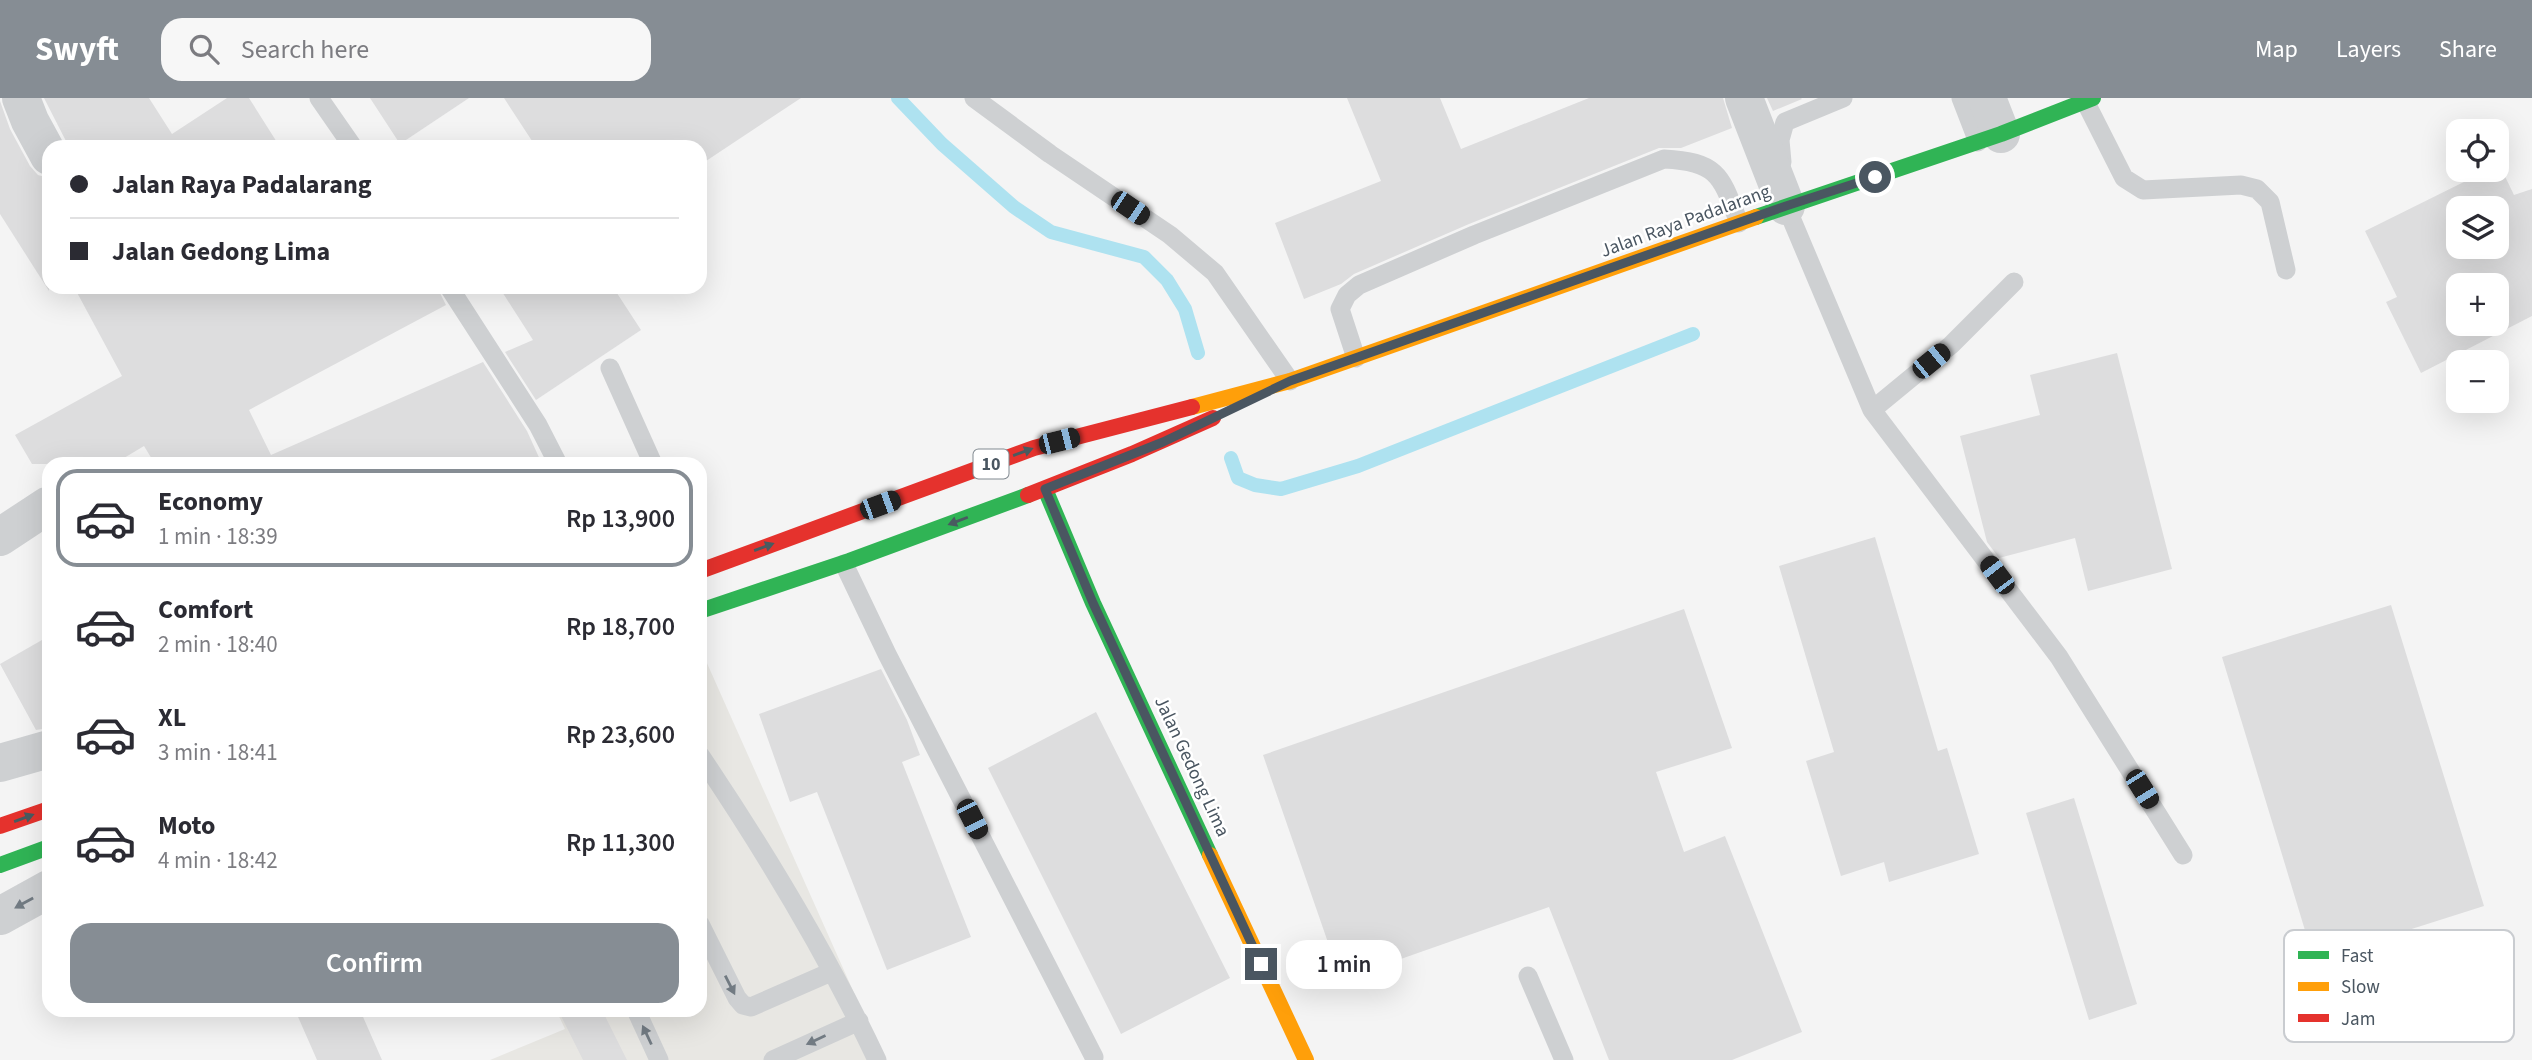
<!DOCTYPE html>
<meta charset="utf-8">
<style>
:root{--surface:#fff;--page:#f7f7f7;--text:#2b2b33;--muted:#7c7c81;--line:#e1e1e2;--accent:#868d94}
body{margin:0;font-family:"Source Sans 3",sans-serif;background:var(--page);color:var(--text);height:100vh;display:flex;flex-direction:column;font-size:26px;white-space:nowrap}
*{box-sizing:border-box;margin:0}
p{font-size:23px;color:var(--muted)}
.icon{flex:none;width:38px;height:38px;fill:none;stroke:currentColor;stroke-width:2;stroke-linecap:round;stroke-linejoin:round}
.map{position:relative;flex:1;overflow:hidden}
.sheet{position:absolute;left:42px;top:359px;width:665px;height:560px;display:flex;flex-direction:column;background:var(--surface);border-radius:21px;box-shadow:0 7px 28px #0002}
.sheet>*{flex:none}
.top-card{position:absolute;left:42px;top:42px;width:665px;height:154px;border-radius:21px;box-shadow:0 7px 28px #0002;display:grid;align-content:center;height:154px;padding:0 28px;background:var(--surface)}
.buttons{position:absolute;left:2446px;top:21px;display:grid;gap:14px}
.buttons a{display:grid;place-items:center;width:63px;height:63px;border-radius:14px;background:var(--surface);box-shadow:0 7px 28px #0002;font-size:35px}
.end{position:absolute;width:32px;height:32px;margin:-16px;border:9px solid #4a5661;background:#fff;box-shadow:0 0 0 4px #fff}
.from{border-radius:50%}
.bubble{position:absolute;height:49px;border-radius:21px;background:var(--surface);box-shadow:0 7px 28px #0002;font-size:23px;font-weight:600;line-height:49px;text-align:center}
.car{position:absolute;width:21px;height:42px;margin:-21px -10px;border-radius:9px;box-shadow:0 0 5px 2px #0007;background:linear-gradient(#222 24%,#8ab4d8 0 40%,#222 0 76%,#8ab4d8 0 86%,#222 0)}
.top-card b{display:flex;align-items:center;gap:24px;height:66px;font-size:26px}
.top-card b+b{border-top:2px solid var(--line)}
.top-card i{width:18px;height:18px;background:var(--text)}
ul{padding:12px 0 0;list-style:none}
li{display:flex;align-items:center;gap:21px;height:98px;margin:0 14px 10px;padding:0 14px;border:4px solid transparent;border-radius:21px}
li div{flex:1}
li b{display:block;font-size:26px}
li em{font-style:normal;font-weight:600}
li.on{border-color:var(--accent)}
li>.icon{width:63px;height:63px;stroke-width:1.5}
.button{display:flex;gap:14px;margin-top:auto;padding:14px 28px}
.button a{flex:1;height:80px;border-radius:21px;background:var(--accent);color:#fff;font-size:28px;font-weight:600;line-height:80px;text-align:center}
header{display:flex;align-items:center;gap:42px;box-sizing:border-box;height:98px;padding:0 35px;background:var(--accent);color:#fff}
header strong{font-size:33px}
nav{display:flex;gap:38px;margin-inline-start:auto;font-size:24px}
.search{width:490px;height:63px;background:var(--page);display:flex;align-items:center;gap:18px;box-sizing:border-box;padding:0 24px;border-radius:21px;color:var(--muted);font-size:26px}
.map>svg:first-child{display:block}
.commercial{fill:#e8e7e3}
.lines{fill:none;stroke-linecap:round;stroke-linejoin:round}
.stream{stroke:#aee2f0;stroke-width:14}
.building{fill:#ddddde;fill-rule:evenodd}
.lane{stroke:#ced0d2;stroke-width:19}
.street{stroke:#ced0d2;stroke-width:38}
.fast{stroke:#30b455;stroke-width:16}
.slow{stroke:#ff9f0a;stroke-width:16}
.jam{stroke:#e5322d;stroke-width:16}
.oneway{fill:#495b60}
.oneway2{fill:#727b83}
.route{stroke:#4a5661;stroke-width:9}
.labels{text-anchor:middle;stroke-width:5;stroke-linejoin:round;paint-order:stroke}
.shield{fill:#fff;stroke:#808990;stroke-width:2}
.shield-label{font-size:18px;font-weight:bold;fill:#4a5661}
.street-label{font-size:19px;fill:#4a5661;stroke:#fff}
.key{fill:#fff;stroke:#c9ccd0;stroke-width:2}
.key-label{font-size:19px;fill:#4a5661}
</style>
<header>
<strong>Swyft</strong>
<div class="search"><svg class="icon" aria-label="search" viewBox="0 0 24 24"><circle cx="10" cy="10" r="6"/><path d="M15 15l6 6"/></svg>Search here</div>
<nav><a>Map</a><a>Layers</a><a>Share</a></nav>
</header>
<div class="map">
<svg width="2532" height="962" viewBox="0 0 2532 962">
<rect width="100%" height="100%" fill="#f4f4f4"/>
<path class="commercial" d="M 702,554 L 884,962 L 490,962 L 565,931 L 556,912 L 700,912 Z"/>
<g class="lines">
<path class="stream" d="M 898,0 L 942,46 L 1014,109 L 1051,134 L 1144,159 L 1167,182 L 1185,211 L 1198,255
M 1231,360 L 1238,380 L 1255,387 L 1281,391 L 1358,368 L 1693,236"/>
</g>
<path class="building" d="M 44,0 L 149,0 L 172,36 L 227,0 L 249,0 L 280,49 L 69,49 Z
M 370,0 L 469,0 L 400,46 Z
M 504,0 L 801,0 L 700,67 L 700,49 L 536,49 Z
M 1347,0 L 1440,0 L 1461,51 L 1589,0 L 1723,0 L 1732,30 L 1681,50 L 1659,50 L 1469,126 L 1354,176 L 1341,186 L 1304,201 L 1275,125 L 1381,83 Z
M 1767,0 L 1801,0 L 1802,1 L 1773,13 Z
M 0,3 L 10,31 L 30,68 L 38,77 L 49,80 L 49,193 L 0,116 Z
M 2499,66 L 2514,97 L 2532,91 L 2532,218 L 2421,275 L 2386,204 L 2397,199 L 2365,133 L 2488,72 L 2497,72 ZM 2459,110 L 2497,110 L 2497,149 L 2459,149 ZM 2459,187 L 2497,187 L 2497,226 L 2459,226 Z
M 74,189 L 437,189 L 446,207 L 249,312 L 271,357 L 483,264 L 527,333 L 542,366 L 155,366 L 144,348 L 114,366 L 32,366 L 15,337 L 122,278 Z
M 499,189 L 613,189 L 641,232 L 536,302 L 505,254 L 533,242 Z
M 2117,255 L 2172,471 L 2088,493 L 2075,440 L 1999,460 L 1987,444 L 1960,338 L 2040,317 L 2030,277 Z
M 1875,439 L 1938,653 L 1947,650 L 1979,756 L 1889,784 L 1884,764 L 1841,778 L 1806,663 L 1834,654 L 1779,468 Z
M 2391,507 L 2484,808 L 2314,862 L 2222,559 Z
M 1684,511 L 1732,650 L 1656,674 L 1684,754 L 1725,738 L 1802,934 L 1732,962 L 1609,962 L 1549,809 L 1341,882 L 1263,657 Z
M 49,538 L 49,630 L 36,632 L 0,566 Z
M 881,571 L 907,622 L 920,657 L 902,664 L 971,839 L 887,872 L 817,694 L 790,704 L 759,616 Z
M 1096,614 L 1230,880 L 1121,936 L 988,670 Z
M 2074,700 L 2137,906 L 2089,922 L 2026,715 Z
M 295,912 L 360,912 L 382,962 L 317,962 Z
M 558,912 L 602,912 L 627,962 L 583,962 Z"/>
<g class="lines">
<path class="lane" d="M 319,0 L 353,49
M 974,0 L 1050,56 L 1170,137 L 1215,175 L 1290,283
M 1961,0 L 1978,44
M 2085,3 L 2124,80 L 2143,92 L 2241,87 L 2257,91 L 2270,104 L 2286,172
M 1782,64 L 1780,42 L 1785,24 L 1843,0
M 1786,108 L 1872,312 L 1951,247 L 2014,184
M 449,189 L 538,327 L 558,366
M 1356,260 L 1340,211 L 1347,197 L 1359,187 L 1474,137 L 1664,61 C 1719,64 1721,78 1739,125
M 610,270 L 653,366
M 1872,312 L 2059,559 L 2183,757
M 844,466 L 887,556 L 1094,959
M 700,657 C 764,752 828,858 877,962
M 700,826 L 737,900 L 743,907 L 751,909 L 831,874
M 1528,878 L 1564,962
M 636,912 L 659,962
M 773,962 L 859,923"/>
<path class="street" d="M 21,0 L 30,23 L 49,58
M 1744,0 L 1786,108
M 1987,0 L 2001,36
M 0,439 L 47,408
M 0,665 L 49,651
M 0,818 L 49,791"/>
<path class="fast" d="M 1756,119 L 2001,36 L 2093,0
M 1045,391 L 1093,505 L 1210,757
M 700,513 L 849,463 L 1028,397
M 0,767 L 49,749"/>
<path class="slow" d="M 1192,309 L 1290,283 L 1756,119
M 1210,757 L 1306,962"/>
<path class="jam" d="M 1028,397 L 1132,356 L 1213,320
M 700,473 L 1034,350 L 1192,309
M 0,728 L 49,711"/>
</g>
<defs><path id="oneway-solid" d="M-6-.8H1V-3.2L6.5 0L1 3.2V.8H-6Z" transform="scale(1.75)"/></defs>
<g class="oneway">
<use href="#oneway-solid" transform="translate(1023 354) rotate(-20)"/>
<use href="#oneway-solid" transform="translate(958 423) rotate(159)"/>
<use href="#oneway-solid" transform="translate(764 449) rotate(-20)"/>
<use href="#oneway-solid" transform="translate(24 720) rotate(-20)"/>
</g>
<g class="oneway2">
<use href="#oneway-solid" transform="translate(24 805) rotate(151)"/>
<use href="#oneway-solid" transform="translate(730 887) rotate(63)"/>
<use href="#oneway-solid" transform="translate(647 937) rotate(-115)"/>
<use href="#oneway-solid" transform="translate(816 942) rotate(155)"/>
</g>
<g class="lines">
<path class="route" d="M 1261,866 L 1093,505 L 1045,391 L 1163,344 L 1290,283 L 1786,108 L 1875,79"/>
</g>
<g class="labels">
<rect class="shield" x="973.5" y="351.5" width="35" height="29" rx="5"/>
<g class="shield-label">
<text x="991" y="372">10</text>
</g>
<g class="street-label">
<text transform="translate(1685 122) rotate(-20)" y="7">Jalan Raya Padalarang</text>
<text transform="translate(1193 668) rotate(65)" y="7">Jalan Gedong Lima</text>
</g>
</g>
<rect x="2284" y="832" width="230" height="112" rx="10" class="key"/>
<rect x="2298" y="853" width="31" height="8" fill="#30b455"/>
<rect x="2298" y="884" width="31" height="9" fill="#ff9f0a"/>
<rect x="2298" y="916" width="31" height="8" fill="#e5322d"/>
<g class="key-label">
<text x="2341" y="864">Fast</text>
<text x="2341" y="895">Slow</text>
<text x="2341" y="927">Jam</text>
</g>
</svg>
<div class="buttons">
<a><svg class="icon" aria-label="locate" viewBox="0 0 24 24"><circle cx="12" cy="12" r="6"/><path d="M12 2v4M12 18v4M2 12h4M18 12h4"/></svg></a>
<a><svg class="icon" aria-label="layers" viewBox="0 0 24 24"><path d="M12 4l9 5-9 5-9-5zM3 14l9 5 9-5"/></svg></a>
<a>+</a>
<a>−</a>
</div>
<i class="end from" style="left:1875px;top:79px"></i>
<i class="end" style="left:1261px;top:866px"></i>
<div class="bubble" style="left:1286px;top:842px;width:116px">1 min</div>
<i class="car" style="left:1130px;top:110px;rotate:124deg"></i>
<i class="car" style="left:1931px;top:263px;rotate:51deg"></i>
<i class="car" style="left:1059px;top:343px;rotate:76deg"></i>
<i class="car" style="left:880px;top:407px;rotate:70deg"></i>
<i class="car" style="left:1997px;top:477px;rotate:323deg"></i>
<i class="car" style="left:2142px;top:691px;rotate:148deg"></i>
<i class="car" style="left:972px;top:721px;rotate:153deg"></i>
<div class="top-card">
<b><i class="from"></i>Jalan Raya Padalarang</b>
<b><i></i>Jalan Gedong Lima</b>
</div>
<section class="sheet">
<ul>
<li class="on"><svg class="icon" aria-label="car" viewBox="0 0 24 24"><path d="M5 17H2v-5l4-1 3-4h7l3 4 3 1v5h-3M9 17h6M6 11h13"/><circle cx="7" cy="17" r="2"/><circle cx="17" cy="17" r="2"/></svg><div><b>Economy</b><p>1 min · 18:39</p></div><em>Rp 13,900</em></li>
<li><svg class="icon" aria-label="car" viewBox="0 0 24 24"><path d="M5 17H2v-5l4-1 3-4h7l3 4 3 1v5h-3M9 17h6M6 11h13"/><circle cx="7" cy="17" r="2"/><circle cx="17" cy="17" r="2"/></svg><div><b>Comfort</b><p>2 min · 18:40</p></div><em>Rp 18,700</em></li>
<li><svg class="icon" aria-label="car" viewBox="0 0 24 24"><path d="M5 17H2v-5l4-1 3-4h7l3 4 3 1v5h-3M9 17h6M6 11h13"/><circle cx="7" cy="17" r="2"/><circle cx="17" cy="17" r="2"/></svg><div><b>XL</b><p>3 min · 18:41</p></div><em>Rp 23,600</em></li>
<li><svg class="icon" aria-label="car" viewBox="0 0 24 24"><path d="M5 17H2v-5l4-1 3-4h7l3 4 3 1v5h-3M9 17h6M6 11h13"/><circle cx="7" cy="17" r="2"/><circle cx="17" cy="17" r="2"/></svg><div><b>Moto</b><p>4 min · 18:42</p></div><em>Rp 11,300</em></li>
</ul>
<div class="button"><a>Confirm</a></div>
</section>
</div>
